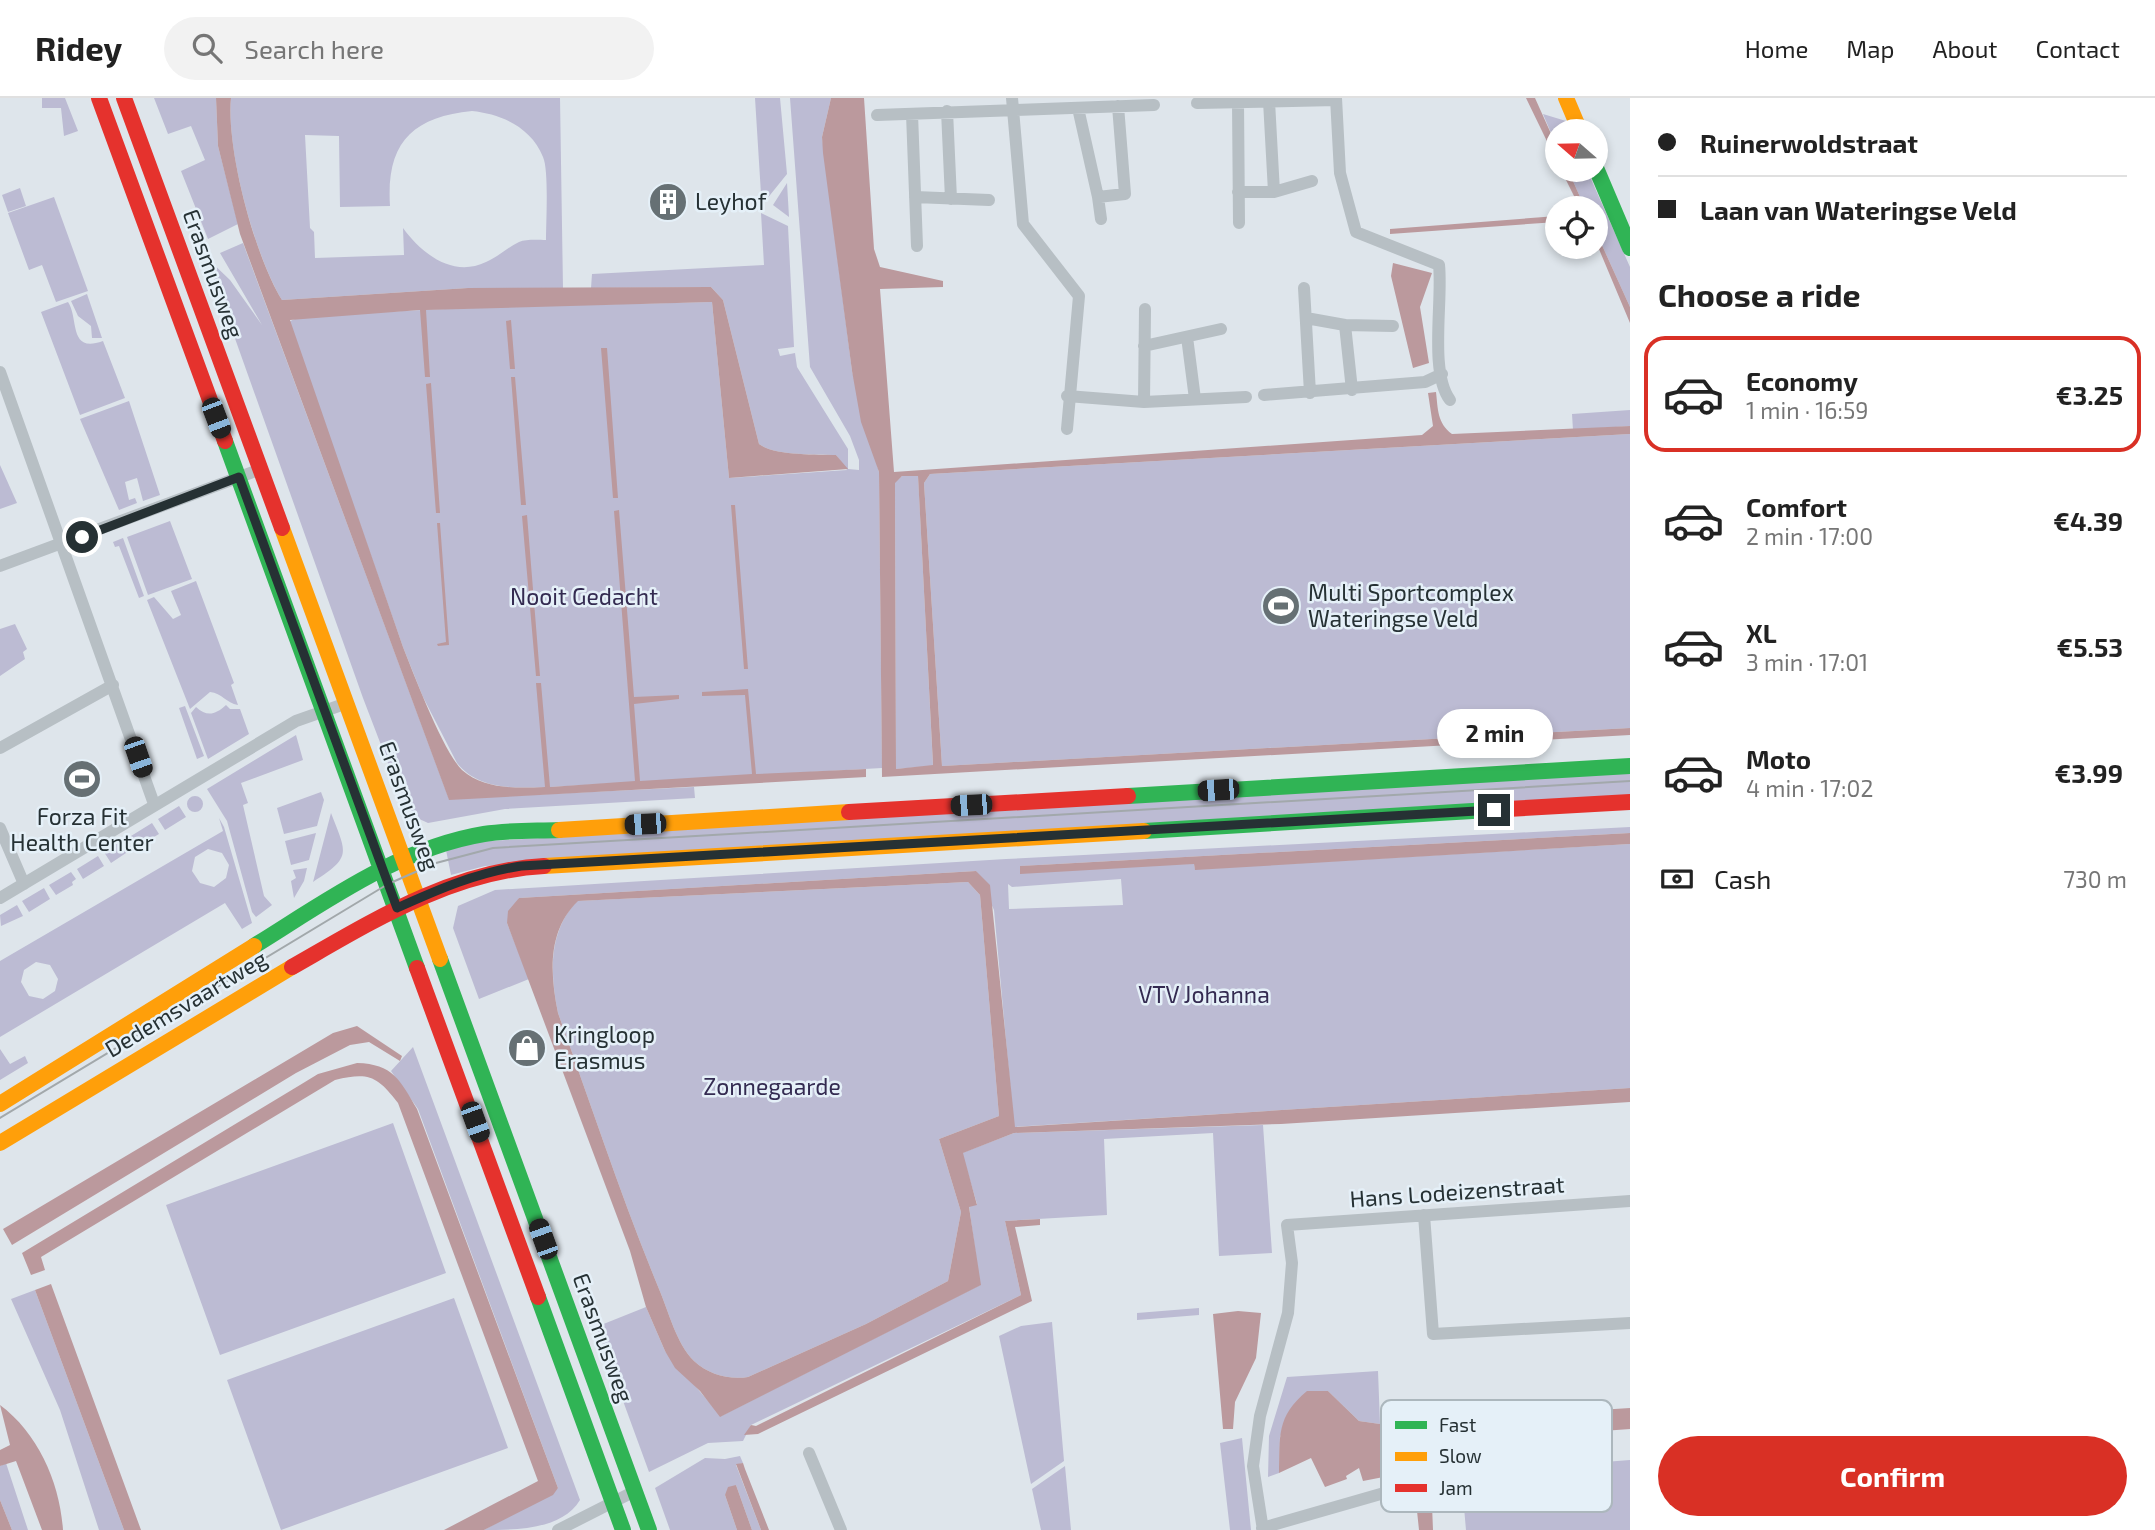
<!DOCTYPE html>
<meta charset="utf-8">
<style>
:root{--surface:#fff;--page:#f2f2f2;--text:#222;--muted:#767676;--line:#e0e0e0;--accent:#d93025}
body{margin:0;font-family:"Exo 2",sans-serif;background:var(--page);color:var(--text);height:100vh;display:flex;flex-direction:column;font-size:26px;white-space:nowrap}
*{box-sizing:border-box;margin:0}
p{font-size:23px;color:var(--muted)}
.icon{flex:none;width:38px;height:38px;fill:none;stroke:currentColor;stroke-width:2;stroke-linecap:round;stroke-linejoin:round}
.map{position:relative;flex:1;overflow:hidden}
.side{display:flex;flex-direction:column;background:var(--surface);width:525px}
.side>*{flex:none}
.top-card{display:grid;align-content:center;height:154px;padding:0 28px;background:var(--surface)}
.needle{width:46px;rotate:290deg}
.fabs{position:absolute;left:1545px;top:21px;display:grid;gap:14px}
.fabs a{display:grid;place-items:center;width:63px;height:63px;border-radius:50%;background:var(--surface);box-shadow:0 4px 10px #0003;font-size:35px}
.end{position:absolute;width:32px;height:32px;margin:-16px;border:9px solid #263134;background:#fff;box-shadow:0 0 0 4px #fff}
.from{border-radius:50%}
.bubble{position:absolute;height:49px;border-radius:24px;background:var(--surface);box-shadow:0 4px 10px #0003;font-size:23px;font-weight:700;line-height:49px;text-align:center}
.car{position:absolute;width:21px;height:42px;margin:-21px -10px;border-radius:9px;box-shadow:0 0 5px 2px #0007;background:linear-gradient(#222 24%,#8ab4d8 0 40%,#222 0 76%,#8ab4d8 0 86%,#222 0)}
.top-card b{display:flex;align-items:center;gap:24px;height:66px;font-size:26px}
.top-card b+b{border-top:2px solid var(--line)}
.top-card i{width:18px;height:18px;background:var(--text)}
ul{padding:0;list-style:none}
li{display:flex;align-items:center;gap:21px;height:116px;margin:0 14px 10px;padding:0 14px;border:4px solid transparent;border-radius:21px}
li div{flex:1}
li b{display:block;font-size:26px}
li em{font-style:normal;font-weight:700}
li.active{border-color:var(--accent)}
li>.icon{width:63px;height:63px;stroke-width:1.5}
h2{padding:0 28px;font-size:32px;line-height:84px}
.pay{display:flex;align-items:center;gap:18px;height:77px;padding:0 28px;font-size:26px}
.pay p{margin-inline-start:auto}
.primary-button{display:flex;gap:14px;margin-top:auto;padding:14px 28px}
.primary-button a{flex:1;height:80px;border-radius:42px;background:var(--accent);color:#fff;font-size:28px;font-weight:700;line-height:80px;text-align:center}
header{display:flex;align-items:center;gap:42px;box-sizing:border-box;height:98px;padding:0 35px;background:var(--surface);border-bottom:2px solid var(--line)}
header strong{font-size:33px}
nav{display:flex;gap:38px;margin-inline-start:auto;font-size:24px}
.search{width:490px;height:63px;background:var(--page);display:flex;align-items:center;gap:18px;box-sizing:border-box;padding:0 24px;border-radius:38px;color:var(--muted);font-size:26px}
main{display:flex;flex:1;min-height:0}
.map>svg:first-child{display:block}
.green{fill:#bcbbd3;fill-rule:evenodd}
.water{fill:#bb999d;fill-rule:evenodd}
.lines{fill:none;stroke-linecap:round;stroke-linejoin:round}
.street{stroke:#b7bfc4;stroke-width:12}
.fast{stroke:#30b455;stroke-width:16}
.slow{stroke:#ff9f0a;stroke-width:16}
.jam{stroke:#e5322d;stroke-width:16}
.tram{stroke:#a2a8ab;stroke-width:2}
.route{stroke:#263134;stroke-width:9}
.labels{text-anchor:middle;stroke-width:5;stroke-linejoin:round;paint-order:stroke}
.poi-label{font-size:23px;fill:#263134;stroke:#e5f0f8;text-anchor:start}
.street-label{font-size:23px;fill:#263134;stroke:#e5f0f8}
.park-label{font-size:23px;fill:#342b51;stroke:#e5f0f8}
.key{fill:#e5f0f8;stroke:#acb7bd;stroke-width:2}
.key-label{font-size:19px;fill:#263134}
</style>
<header>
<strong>Ridey</strong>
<div class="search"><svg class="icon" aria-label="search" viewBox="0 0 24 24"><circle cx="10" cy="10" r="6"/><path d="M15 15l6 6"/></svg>Search here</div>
<nav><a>Home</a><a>Map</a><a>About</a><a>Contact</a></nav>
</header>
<main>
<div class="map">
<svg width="1630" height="1432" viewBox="0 0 1630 1432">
<rect width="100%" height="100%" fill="#dee5eb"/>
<path class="green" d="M 42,0 L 65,0 L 78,33 L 64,38 L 61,10 L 42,10 Z
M 154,0 L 216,0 L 218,48 L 238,126 L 208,141 L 181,73 L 205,62 L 191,28 L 168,36 Z
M 231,0 L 560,0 L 563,191 L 468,190 L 282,202 C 255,158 226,52 231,0 ZM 472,13 C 501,16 531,29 543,59 C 549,72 546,124 546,142 C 538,142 526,141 519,144 C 508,149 498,159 486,164 C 453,180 422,156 403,130 L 404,157 L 315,160 L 314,134 L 310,130 L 305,37 L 339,38 L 340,109 L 390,108 C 386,45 412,19 472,13 Z
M 755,0 L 780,0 L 787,76 L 766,102 L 761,96 Z
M 790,0 L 831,0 L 822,39 L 852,273 L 879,374 L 882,670 L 550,689 C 518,690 479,693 457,665 L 423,599 L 403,549 L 289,224 C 303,214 348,216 367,215 C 482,208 597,207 712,204 L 729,380 L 847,372 L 836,357 C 816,356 775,358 759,346 L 723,202 L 711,189 L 591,190 L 592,176 L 764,167 L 761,115 L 788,128 L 794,249 L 778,251 L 780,258 L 795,255 L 797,269 L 848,351 L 848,371 L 859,372 L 859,362 L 850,338 L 810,269 Z
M 1543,16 L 1566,23 L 1570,33 L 1558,33 L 1557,49 Z
M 1568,72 L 1587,72 L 1630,169 L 1630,209 L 1596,134 L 1596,110 L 1585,110 Z
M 787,85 L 789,119 L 773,107 Z
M 20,90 L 26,108 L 8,114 L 2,97 Z
M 54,99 L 88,193 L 56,204 L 42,167 L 29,172 L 8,115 Z
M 243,145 L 449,701 L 694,689 L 695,700 L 505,711 L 428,725 L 415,719 L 396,686 L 363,600 L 206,159 L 230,182 L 262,227 L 220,155 Z
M 87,196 L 102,240 L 92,240 L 91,228 L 78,218 L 71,203 Z
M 68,204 C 79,220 68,256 103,243 L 125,300 L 80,317 L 41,214 Z
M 129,303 L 160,397 L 143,403 L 137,380 L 125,384 L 129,402 L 135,400 L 137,405 L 119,412 L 80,321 Z
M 1630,312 L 1630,328 L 1573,332 L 1572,316 Z
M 1630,336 L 1630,630 L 942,668 L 924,385 L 930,376 Z
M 0,367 L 17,405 L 0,411 Z
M 918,377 L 933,668 L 896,671 L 895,384 L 902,378 Z
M 170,423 L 192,481 L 148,497 L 127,439 Z
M 123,440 L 144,498 L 139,500 L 119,448 L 115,449 L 113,444 Z
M 196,483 L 234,585 L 231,587 L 238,607 C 226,605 222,595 210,594 L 190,611 L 147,502 L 154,499 L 173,521 L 181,517 L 171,493 Z
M 15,526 L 27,551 L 23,554 L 25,561 L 0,578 L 0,531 Z
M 226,607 L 230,611 L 240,611 L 249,636 L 208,661 L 191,615 L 196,609 C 207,619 215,617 226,607 Z
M 185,608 L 204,658 L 197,661 L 179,610 Z
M 296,637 L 303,662 L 241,685 L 248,705 L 243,707 L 264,798 L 272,807 L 256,819 L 252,814 L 227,723 L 207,691 Z
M 1630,673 L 1630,700 L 485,768 L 451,777 L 446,752 L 475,744 Z
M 321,694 L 324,702 L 317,728 L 284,736 L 277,710 Z
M187 706a8 8 0 1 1 16 0a8 8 0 1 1-16 0Z
M 179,708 L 186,719 L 165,732 L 158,721 Z
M 331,715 C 347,756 352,759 313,784 Z
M 219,720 L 224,729 L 252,825 L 242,831 L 225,805 L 0,939 L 0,863 L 223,733 ZM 208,751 L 222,755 L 229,767 L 226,780 L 214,789 L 200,785 L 192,773 L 195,759 ZM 36,864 L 50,867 L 58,881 L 55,893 L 43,901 L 29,898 L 21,884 L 24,872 Z
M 152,725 L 159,736 L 137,749 L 131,738 Z
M 1630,729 L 1630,735 L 1020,768 L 1194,766 L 1195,771 L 1630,746 L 1630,990 L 1014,1029 L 994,812 L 976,773 L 519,800 L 507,825 L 529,881 L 479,901 L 453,830 L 458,808 L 495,792 L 1006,761 ZM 1121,781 L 1123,807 L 1009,811 L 1008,786 L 1012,789 Z
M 316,735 L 309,762 L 291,767 L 285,743 Z
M 126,740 L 132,751 L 111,765 L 104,754 Z
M 98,758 L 104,768 L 83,781 L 77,771 Z
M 307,770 L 304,783 L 294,800 L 291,783 L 296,780 L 293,772 Z
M 71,774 L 76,781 L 72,784 L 73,787 L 56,797 L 49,787 Z
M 968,784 L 980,797 L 999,1018 L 939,1041 L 961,1114 L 948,1183 L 866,1226 L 748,1279 C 730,1282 709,1277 694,1263 C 676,1245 669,1214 659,1191 C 622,1101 591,1007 558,915 C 550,876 548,834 577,803 Z
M 44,790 L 50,801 L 29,814 L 22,803 Z
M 17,807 L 23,818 L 1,828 L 0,817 Z
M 413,949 L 580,1402 C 562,1432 515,1432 484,1432 L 558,1390 L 418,1011 L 391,973 Z
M 0,951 L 10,966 L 25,958 L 28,965 L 0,982 Z
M 393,1025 L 446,1175 L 220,1257 L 166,1107 Z
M 1263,1027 L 1272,1155 L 1219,1158 L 1213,1035 L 1104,1041 L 1107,1117 L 1005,1123 L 1021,1197 L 751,1327 L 743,1343 L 708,1345 L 649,1374 L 596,1229 L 646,1209 L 665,1253 L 721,1318 L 980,1187 L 969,1108 L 977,1106 L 962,1055 L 1014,1035 Z
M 35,1192 L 124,1432 L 99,1432 L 60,1312 L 11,1201 Z
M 454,1200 L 508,1350 L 281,1432 L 227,1282 Z
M 1199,1210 L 1199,1217 L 1137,1222 L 1137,1215 Z
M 1052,1224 L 1064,1363 L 1031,1386 L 999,1238 L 1021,1228 Z
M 1378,1273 L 1380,1326 L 1359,1323 L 1328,1293 L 1280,1338 L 1279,1375 L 1268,1379 L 1269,1338 L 1287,1279 Z
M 1242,1340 L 1251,1432 L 1230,1432 L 1220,1345 Z
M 740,1358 L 743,1365 L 736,1367 L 761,1432 L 752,1432 L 736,1387 L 725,1397 L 737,1432 L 670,1432 L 655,1390 L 705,1360 L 725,1361 Z
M 1630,1362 L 1630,1432 L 1466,1432 L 1461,1375 Z
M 6,1365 L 28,1432 L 12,1432 L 0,1402 L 0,1368 Z
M 1065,1368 L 1071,1432 L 1041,1432 L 1032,1391 Z"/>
<path class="water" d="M 216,0 L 231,0 C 226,51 255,159 282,202 L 468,190 L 711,189 L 723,202 L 759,346 C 775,358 816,356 836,357 L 848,371 L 729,380 L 712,204 L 426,212 L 430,279 L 425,279 L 420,212 L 290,222 L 403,549 C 414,577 443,653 462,672 C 484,692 518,690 545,689 L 536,585 L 541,585 L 550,689 L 635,683 L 614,413 L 619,412 L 634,599 L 679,597 L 679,601 L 634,606 L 640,683 L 752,676 L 745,597 L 702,598 L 702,594 L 748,591 L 756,676 L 866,671 L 866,679 L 449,702 L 240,136 L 218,48 Z
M 831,0 L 864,0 L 874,151 L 880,169 L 943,183 L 943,189 L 880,191 L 894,374 L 1422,337 L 1433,328 L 1428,295 L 1436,294 C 1438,311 1437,325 1452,336 L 1630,328 L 1630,336 L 930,376 L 924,385 L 942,668 L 1630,630 L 1630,637 L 882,679 L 879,374 L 861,324 L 852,273 L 823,55 L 822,39 ZM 902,378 L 918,378 L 933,667 L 896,671 L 895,385 Z
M 1526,0 L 1535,0 L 1557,49 L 1557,64 Z
M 1561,72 L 1568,72 L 1585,110 L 1580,110 Z
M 1557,118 L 1557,124 L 1390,136 L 1390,131 Z
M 1596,134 L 1630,209 L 1630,225 L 1596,144 Z
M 1393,165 L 1432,175 L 1420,209 L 1429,265 L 1413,270 L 1391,178 Z
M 511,222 L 515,271 L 510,271 L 506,223 Z
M 601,250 L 607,250 L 618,400 L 613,400 Z
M 511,279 L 515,279 L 526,407 L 521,407 Z
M 431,285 L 440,415 L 436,415 L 426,286 Z
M 731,407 L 735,407 L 748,571 L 744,571 Z
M 527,417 L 540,578 L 536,578 L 522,418 Z
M 437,425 L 440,425 L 449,547 L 438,548 L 437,546 L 446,544 Z
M 1630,735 L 1630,746 L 1195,772 L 1194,766 L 1020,776 L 1020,768 Z
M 976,773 L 990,787 L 1015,1029 L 1630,990 L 1630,1004 L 1281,1026 L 1014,1035 L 963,1055 L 977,1107 L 969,1109 L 981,1187 L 720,1319 L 700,1293 L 675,1270 L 665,1253 L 646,1209 L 630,1153 L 507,825 L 508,813 L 519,800 ZM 968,784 L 980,797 L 999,1018 L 939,1041 L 961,1114 L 948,1183 L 866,1226 L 748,1279 C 730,1282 709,1277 694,1263 C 676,1245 669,1214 659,1191 C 622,1101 591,1007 558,915 C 550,876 547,833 578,803 Z
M 357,928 L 402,958 L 400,963 L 369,944 L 350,947 L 296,975 L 12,1147 L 3,1131 L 333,935 Z
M 357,965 C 393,966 400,982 417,1011 L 558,1390 L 553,1397 L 484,1432 L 444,1432 L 538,1383 L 398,1005 C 377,978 369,974 335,982 L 41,1159 L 45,1172 L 31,1177 L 22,1155 L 300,987 L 318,976 Z
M 1040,1121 L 1040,1127 L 1015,1129 L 1032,1203 L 758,1336 L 744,1337 L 751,1327 L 756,1328 L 1021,1197 L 1005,1123 Z
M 51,1186 L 141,1432 L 124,1432 L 35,1192 Z
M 1238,1213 L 1261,1215 L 1256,1260 L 1235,1304 L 1233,1331 L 1223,1331 L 1213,1216 Z
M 1307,1293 L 1328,1293 L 1359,1323 L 1380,1326 L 1630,1310 L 1630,1331 L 1439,1345 L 1430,1356 L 1433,1432 L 1419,1432 L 1415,1394 L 1404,1375 L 1363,1383 L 1359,1370 L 1346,1378 L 1347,1381 L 1325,1389 L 1311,1360 L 1279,1375 C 1280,1338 1276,1319 1307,1293 Z
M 0,1307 C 38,1335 60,1385 63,1432 L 42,1432 L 16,1363 L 0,1368 L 0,1352 L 10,1347 Z
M 743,1365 L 745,1371 L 769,1432 L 761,1432 L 736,1366 Z
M 736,1387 L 752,1432 L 737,1432 L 725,1397 L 728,1389 Z
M 0,1402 L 12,1432 L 0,1432 Z"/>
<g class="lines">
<path class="street" d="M 1012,0 L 1023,126 L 1079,198 L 1067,331
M 1336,0 L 1340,75 L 1356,134 L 1439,167 C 1443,202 1429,274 1450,302
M 1269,3 L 1274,94
M 1238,4 L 1239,125
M 1197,5 L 1336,2
M 1078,10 L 1098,99 L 1125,96 L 1118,8
M 947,13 L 951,101
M 912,16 L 917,148
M 877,17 L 1154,7
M 1238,94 L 1274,94 L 1312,83
M 915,99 L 989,102
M 1098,99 L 1101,121
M 1304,190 L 1310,295
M 1306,220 L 1345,227 L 1352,292
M 1345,227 L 1393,228
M 1187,239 L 1195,301
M 1144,248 L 1221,231
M 0,274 L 154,706
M 1264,297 L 1425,284 L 1442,276
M 1067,298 L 1144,304 L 1246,299
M 1144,304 L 1145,211
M 0,468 L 261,371
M 0,650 L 113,587
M 0,730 L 24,786
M 0,800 L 296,623 L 347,605
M 1424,1117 L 1433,1236 L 1630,1225
M 809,1355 L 841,1432
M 1262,1430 L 1398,1391
M 558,1432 L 635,1393
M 1263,1432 L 1253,1368 L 1260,1318 L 1288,1215 L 1292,1165 L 1287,1127 L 1630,1103"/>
<path class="fast" d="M 1596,70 L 1630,150
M 225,343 L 417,870
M 1128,698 L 1630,668
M 1144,733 L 1489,712
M 254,848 C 325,804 399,750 484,736 C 508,732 534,733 559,732
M 440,861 L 649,1432
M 538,1199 L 623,1432"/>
<path class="slow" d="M 1566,0 L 1580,33
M 282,430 L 440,861
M 559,732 L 849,714
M 544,768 L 1144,733
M 0,1006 L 254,848
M 0,1045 L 292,869"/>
<path class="jam" d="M 99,0 L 225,343
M 124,0 L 282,430
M 1489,712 L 1630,704
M 849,714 L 1128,698
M 292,869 C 371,824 451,773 544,768
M 417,870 L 538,1199"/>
<path class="tram" d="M 0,1020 L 388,786 L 436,765 L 493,750 L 1630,683"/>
</g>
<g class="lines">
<path class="route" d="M 82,439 L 239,379 L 397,810 C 439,791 476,775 521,768 L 1494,712"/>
</g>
<defs>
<symbol id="building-disc" viewBox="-11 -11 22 22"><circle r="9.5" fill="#667074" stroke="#e5f0f8"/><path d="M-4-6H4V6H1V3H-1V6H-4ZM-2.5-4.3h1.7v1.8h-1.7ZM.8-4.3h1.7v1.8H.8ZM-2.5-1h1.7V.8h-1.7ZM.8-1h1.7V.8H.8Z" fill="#fff"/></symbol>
<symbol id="stadium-disc" viewBox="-11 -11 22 22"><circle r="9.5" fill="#667074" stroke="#e5f0f8"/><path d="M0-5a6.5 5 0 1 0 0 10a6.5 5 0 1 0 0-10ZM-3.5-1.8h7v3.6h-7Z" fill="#fff"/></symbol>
<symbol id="shop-disc" viewBox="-11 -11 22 22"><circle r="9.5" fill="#667074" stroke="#e5f0f8"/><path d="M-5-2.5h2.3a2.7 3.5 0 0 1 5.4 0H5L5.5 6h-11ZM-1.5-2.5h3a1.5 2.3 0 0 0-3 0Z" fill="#fff"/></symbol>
</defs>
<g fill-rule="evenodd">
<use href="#building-disc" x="646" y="82" width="44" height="44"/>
<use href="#stadium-disc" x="1259" y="486" width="44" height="44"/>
<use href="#stadium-disc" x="60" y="659" width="44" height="44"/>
<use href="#shop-disc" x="505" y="928" width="44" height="44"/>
</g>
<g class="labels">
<g class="poi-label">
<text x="695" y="112">Leyhof</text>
<text x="1308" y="503">Multi Sportcomplex<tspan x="1308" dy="26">Wateringse Veld</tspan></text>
<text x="82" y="727" text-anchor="middle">Forza Fit<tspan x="82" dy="26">Health Center</tspan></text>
<text x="554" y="945">Kringloop<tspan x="554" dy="26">Erasmus</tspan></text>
</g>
<g class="street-label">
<text transform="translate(213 176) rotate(70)" y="8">Erasmusweg</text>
<text transform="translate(409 708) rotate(70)" y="8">Erasmusweg</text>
<text transform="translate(186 906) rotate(-31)" y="8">Dedemsvaartweg</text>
<text transform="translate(1457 1094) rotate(-4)" y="8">Hans Lodeizenstraat</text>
<text transform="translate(603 1240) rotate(70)" y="8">Erasmusweg</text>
</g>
<g class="park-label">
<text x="584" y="507">Nooit Gedacht</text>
<text x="1204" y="905">VTV Johanna</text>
<text x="772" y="997">Zonnegaarde</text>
</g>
</g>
<rect x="1381" y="1302" width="231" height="112" rx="10" class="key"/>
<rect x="1395" y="1323" width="32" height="8" fill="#30b455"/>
<rect x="1395" y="1354" width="32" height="9" fill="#ff9f0a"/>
<rect x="1395" y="1386" width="32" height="8" fill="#e5322d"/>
<g class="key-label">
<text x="1439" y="1334">Fast</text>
<text x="1439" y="1365">Slow</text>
<text x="1439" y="1397">Jam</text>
</g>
</svg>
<div class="fabs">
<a><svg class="needle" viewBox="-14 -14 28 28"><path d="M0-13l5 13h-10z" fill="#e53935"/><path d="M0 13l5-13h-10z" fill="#767676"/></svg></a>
<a><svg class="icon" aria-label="locate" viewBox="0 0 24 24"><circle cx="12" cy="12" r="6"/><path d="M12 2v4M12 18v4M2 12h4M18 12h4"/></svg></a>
</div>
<i class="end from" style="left:82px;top:439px"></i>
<i class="end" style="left:1494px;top:712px"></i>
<div class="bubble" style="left:1437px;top:611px;width:116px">2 min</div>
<i class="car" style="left:216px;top:320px;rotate:159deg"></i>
<i class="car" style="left:138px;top:659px;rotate:161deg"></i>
<i class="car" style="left:1218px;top:692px;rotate:266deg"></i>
<i class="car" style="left:971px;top:707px;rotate:267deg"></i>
<i class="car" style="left:645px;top:726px;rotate:267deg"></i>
<i class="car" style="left:475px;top:1024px;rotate:160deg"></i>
<i class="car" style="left:543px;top:1141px;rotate:340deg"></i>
</div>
<section class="side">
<div class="top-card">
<b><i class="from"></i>Ruinerwoldstraat</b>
<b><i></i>Laan van Wateringse Veld</b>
</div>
<h2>Choose a ride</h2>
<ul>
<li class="active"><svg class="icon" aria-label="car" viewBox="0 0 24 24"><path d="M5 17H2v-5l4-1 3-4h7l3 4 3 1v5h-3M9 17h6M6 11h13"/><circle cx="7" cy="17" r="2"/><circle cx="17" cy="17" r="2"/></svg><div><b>Economy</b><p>1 min · 16:59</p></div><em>€3.25</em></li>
<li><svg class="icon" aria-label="car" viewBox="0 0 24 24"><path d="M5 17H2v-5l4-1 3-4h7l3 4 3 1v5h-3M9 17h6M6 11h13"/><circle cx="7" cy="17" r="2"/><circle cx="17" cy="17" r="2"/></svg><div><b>Comfort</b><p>2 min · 17:00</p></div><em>€4.39</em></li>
<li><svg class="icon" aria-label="car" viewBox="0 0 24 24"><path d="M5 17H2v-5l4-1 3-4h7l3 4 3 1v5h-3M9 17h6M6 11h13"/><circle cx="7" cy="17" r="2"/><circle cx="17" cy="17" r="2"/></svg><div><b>XL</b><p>3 min · 17:01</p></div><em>€5.53</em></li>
<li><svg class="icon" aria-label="car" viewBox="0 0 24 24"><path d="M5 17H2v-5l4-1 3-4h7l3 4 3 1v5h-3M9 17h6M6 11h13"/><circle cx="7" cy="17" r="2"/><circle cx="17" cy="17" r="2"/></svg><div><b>Moto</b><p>4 min · 17:02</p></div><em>€3.99</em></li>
</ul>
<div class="pay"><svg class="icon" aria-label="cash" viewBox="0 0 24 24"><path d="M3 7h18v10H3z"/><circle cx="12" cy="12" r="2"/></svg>Cash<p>730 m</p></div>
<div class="primary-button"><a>Confirm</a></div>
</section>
</main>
